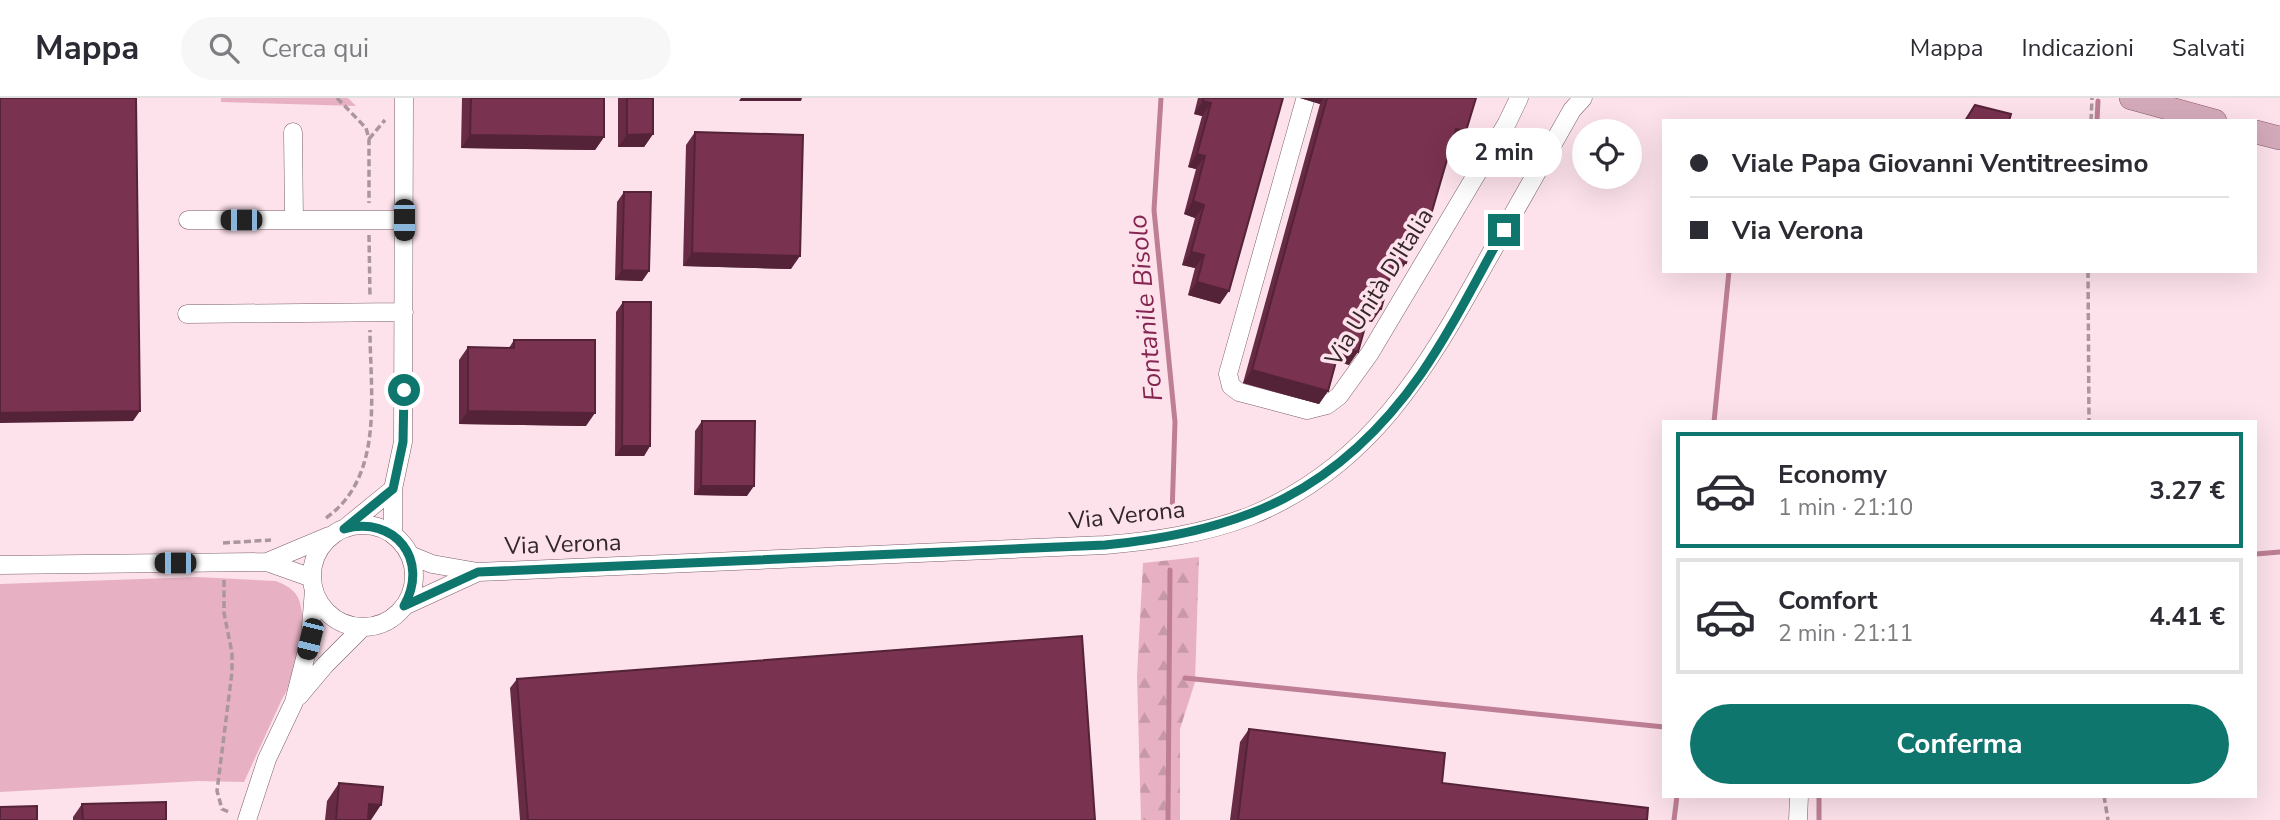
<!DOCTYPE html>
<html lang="it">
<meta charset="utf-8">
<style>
:root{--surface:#fff;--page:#f7f7f7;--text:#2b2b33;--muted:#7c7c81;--line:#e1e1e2;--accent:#0f766e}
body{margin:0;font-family:"Nunito Sans",sans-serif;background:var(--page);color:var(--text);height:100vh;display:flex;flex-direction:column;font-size:26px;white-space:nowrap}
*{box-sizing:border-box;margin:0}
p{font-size:23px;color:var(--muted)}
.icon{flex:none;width:38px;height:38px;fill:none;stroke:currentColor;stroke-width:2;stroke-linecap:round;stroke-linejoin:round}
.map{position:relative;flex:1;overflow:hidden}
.side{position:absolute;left:1662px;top:322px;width:595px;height:378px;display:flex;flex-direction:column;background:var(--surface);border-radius:0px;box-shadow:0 7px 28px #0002}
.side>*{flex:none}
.hud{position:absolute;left:1662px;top:21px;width:595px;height:154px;border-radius:0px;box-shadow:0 7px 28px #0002;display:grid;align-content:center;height:154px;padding:0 28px;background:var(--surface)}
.controls{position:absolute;left:1572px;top:21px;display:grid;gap:14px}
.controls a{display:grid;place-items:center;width:70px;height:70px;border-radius:50%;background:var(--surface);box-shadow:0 7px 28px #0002;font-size:35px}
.end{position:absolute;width:32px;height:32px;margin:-16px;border:9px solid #0f766e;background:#fff;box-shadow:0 0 0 4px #fff}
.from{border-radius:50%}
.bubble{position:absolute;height:49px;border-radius:24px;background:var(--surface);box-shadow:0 7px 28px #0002;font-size:23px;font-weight:700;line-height:49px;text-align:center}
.car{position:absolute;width:21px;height:42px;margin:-21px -10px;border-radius:9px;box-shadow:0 0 5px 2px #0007;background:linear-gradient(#222 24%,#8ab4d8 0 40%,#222 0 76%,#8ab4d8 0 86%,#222 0)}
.hud b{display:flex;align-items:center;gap:24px;height:66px;font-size:26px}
.hud b+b{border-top:2px solid var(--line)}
.hud i{width:18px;height:18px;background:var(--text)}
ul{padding:12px 0 0;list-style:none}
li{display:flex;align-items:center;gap:21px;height:116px;margin:0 14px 10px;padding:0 14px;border:4px solid var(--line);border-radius:0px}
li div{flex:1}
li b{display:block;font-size:26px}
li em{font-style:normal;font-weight:700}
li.current{border-color:var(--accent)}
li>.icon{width:63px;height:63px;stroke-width:1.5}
.action{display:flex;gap:14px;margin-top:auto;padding:14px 28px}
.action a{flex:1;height:80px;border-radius:42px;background:var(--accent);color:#fff;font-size:28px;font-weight:700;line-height:80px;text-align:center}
header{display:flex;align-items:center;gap:42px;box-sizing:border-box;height:98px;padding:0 35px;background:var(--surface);border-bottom:2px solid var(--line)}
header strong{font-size:33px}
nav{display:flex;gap:38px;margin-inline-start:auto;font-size:24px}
.search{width:490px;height:63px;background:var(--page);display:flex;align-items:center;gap:18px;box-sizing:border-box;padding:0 24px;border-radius:38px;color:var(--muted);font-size:26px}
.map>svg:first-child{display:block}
.grass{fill:#e7b1c3}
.forest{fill:url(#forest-firs)}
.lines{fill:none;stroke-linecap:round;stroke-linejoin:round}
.stream{stroke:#be7f96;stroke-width:5}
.minor-casing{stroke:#7c5f69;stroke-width:19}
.major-casing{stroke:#89586a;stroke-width:24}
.path{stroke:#ab969d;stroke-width:3.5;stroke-dasharray:7 3.5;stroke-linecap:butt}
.minor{stroke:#fff;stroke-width:18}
.major{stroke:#d4aaba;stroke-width:23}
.wall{fill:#682b45}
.shaded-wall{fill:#552338}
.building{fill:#793250;stroke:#552338;stroke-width:2}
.route{stroke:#0f766e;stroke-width:9}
.labels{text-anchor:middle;stroke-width:7;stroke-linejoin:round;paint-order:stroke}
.street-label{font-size:24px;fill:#33272b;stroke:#fde2eb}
.water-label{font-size:26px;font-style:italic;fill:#852652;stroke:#fde2eb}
</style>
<header>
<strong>Mappa</strong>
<div class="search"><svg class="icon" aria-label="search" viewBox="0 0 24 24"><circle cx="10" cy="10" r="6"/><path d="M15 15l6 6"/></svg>Cerca qui</div>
<nav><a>Mappa</a><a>Indicazioni</a><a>Salvati</a></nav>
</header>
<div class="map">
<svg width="2280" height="722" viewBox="0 0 2280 722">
<defs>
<pattern id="forest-firs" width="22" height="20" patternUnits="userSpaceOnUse" patternTransform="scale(1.75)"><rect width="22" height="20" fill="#e7b1c3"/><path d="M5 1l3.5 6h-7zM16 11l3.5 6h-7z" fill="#c798a8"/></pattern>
</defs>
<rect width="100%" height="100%" fill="#fde2eb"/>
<path class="grass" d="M 221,0 L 348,0 L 356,8 L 221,4 Z
M 197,479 L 276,483 C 283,486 290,489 295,495 C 312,515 296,582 282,601 L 244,684 L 198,683 L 0,694 L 0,486 Z"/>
<path class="forest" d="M 1199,459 L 1195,584 L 1180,631 L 1180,722 L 1141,722 L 1137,578 L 1143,465 Z"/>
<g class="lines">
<path class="stream" d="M 1161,0 L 1154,112 L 1175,324 L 1172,417
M 2097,23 L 2098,3
M 1714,324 L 1729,173
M 2256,456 L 2280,454
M 1185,580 L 1664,629
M 1168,722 L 1170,472
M 1674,722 L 1677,698
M 1819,722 L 1819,698"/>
<defs>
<path id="minor" d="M 1305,2 L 1228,276 L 1231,288 L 1239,294 L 1307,312 L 1327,307 L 1339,298 L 1370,255 L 1507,25 L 1519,0
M 293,34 L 294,122
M 188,122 L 404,122
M 187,216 L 404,214
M312 478a51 51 0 1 1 102 0a51 51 0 1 1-102 0Z
M 344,431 L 393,391
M 393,437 L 393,391 L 403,344 L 404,0
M 410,457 L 432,466 L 478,474 L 1105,447 C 1154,443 1203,436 1250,418 C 1370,369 1426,272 1486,164 C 1515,113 1543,63 1572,12 L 1583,0
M 267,464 L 329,438
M 0,467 L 267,464 L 312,480
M 404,508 L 478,474
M 299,598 L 325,567 L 363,529
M 247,722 L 267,661 L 294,604 L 310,541 L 314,492
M 1798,722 L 1799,698"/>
<path id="major" d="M 2131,0 L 2215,23
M 2256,34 L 2280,40"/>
</defs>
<use href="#minor" class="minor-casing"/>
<use href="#major" class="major-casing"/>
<path class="path" d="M 337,0 L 366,30 L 369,41 L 369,105
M 2091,23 L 2092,0
M 369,41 L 385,22
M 369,137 L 370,200
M 2088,173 L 2089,324
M 326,420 C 385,378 370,295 370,232
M 223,445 L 271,442
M 224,482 L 224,515 L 232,555 L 232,574 L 217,693 L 222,711 L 231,715
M 2104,698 L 2108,722"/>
<use href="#minor" class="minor"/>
<use href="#major" class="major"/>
</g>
<path class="wall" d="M 462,0 L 604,0 L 604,39 L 595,52 L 461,50 Z
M 618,0 L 653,0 L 653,36 L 644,49 L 618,49 Z
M 1198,0 L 1283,0 L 1220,206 L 1188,197 L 1195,170 L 1182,167 L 1195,120 L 1184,116 L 1196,71 L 1188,69 L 1202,18 L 1194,16 Z
M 1300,0 L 1476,0 L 1457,46 L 1452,45 L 1430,120 L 1421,133 L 1415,131 L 1397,178 L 1391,177 L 1372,224 L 1367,223 L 1349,267 L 1336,263 L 1328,293 L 1319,306 L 1243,285 L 1320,6 Z
M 695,34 L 791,171 L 683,168 L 686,47 Z
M 624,94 L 649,173 L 642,183 L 615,182 L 617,104 Z
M 623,204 L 650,348 L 644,358 L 615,358 L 616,214 Z
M 514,242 L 586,328 L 459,326 L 459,262 L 468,249 L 509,250 Z
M 702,323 L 747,398 L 694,397 L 695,333 Z
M 517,581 L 1095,722 L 520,722 L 510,590 Z
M 1249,631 L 1442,685 L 1647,722 L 1230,722 L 1240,644 Z
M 339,685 L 371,722 L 325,722 L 327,703 Z
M 82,706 L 166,722 L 73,722 L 73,719 Z"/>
<path class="shaded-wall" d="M 741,0 L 802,0 L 801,3 L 739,3 Z
M 1300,0 L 1324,0 L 1320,6 Z
M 1203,3 L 1211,5 L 1202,18 L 1194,16 Z
M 1456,31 L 1466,33 L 1457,46 L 1447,44 Z
M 653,36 L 644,49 L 618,49 L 627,37 Z
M 470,37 L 604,39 L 595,52 L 461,50 Z
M 1197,56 L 1205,58 L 1196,71 L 1188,69 Z
M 1193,103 L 1204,107 L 1195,120 L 1184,116 Z
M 1420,117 L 1430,120 L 1421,133 L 1411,130 Z
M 1191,154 L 1204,157 L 1195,170 L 1182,167 Z
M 692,155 L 800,158 L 791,171 L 683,168 Z
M 1395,162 L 1406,165 L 1397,178 L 1386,175 Z
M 622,172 L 649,173 L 642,183 L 615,182 Z
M 1197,184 L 1229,193 L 1220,206 L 1188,197 Z
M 1371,208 L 1381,211 L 1372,224 L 1362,221 Z
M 1340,249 L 1358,254 L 1349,267 L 1331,261 Z
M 1252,272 L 1328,293 L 1319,306 L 1243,285 Z
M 140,313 L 133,323 L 0,325 L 0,315 Z
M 468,313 L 595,315 L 586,328 L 459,326 Z
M 622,348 L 650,348 L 644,358 L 615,358 Z
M 701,388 L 754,388 L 747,398 L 694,397 Z
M 369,706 L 381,707 L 371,722 L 358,722 Z"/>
<path class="building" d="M 0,0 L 136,0 L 140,313 L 0,315 Z
M 471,0 L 604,0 L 604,39 L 470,37 Z
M 627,0 L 653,0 L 653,36 L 627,37 Z
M 1203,0 L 1283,0 L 1229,193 L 1197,184 L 1204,157 L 1191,154 L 1204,107 L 1193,103 L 1205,58 L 1197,56 L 1211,5 L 1203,3 Z
M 1327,0 L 1476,0 L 1466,33 L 1456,31 L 1430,120 L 1420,117 L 1406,165 L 1395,162 L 1381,211 L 1371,208 L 1358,254 L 1340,249 L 1328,293 L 1252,272 Z
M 1975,7 L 2011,16 L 2009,23 L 1965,23 Z
M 695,34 L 803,37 L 800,158 L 692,155 Z
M 624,94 L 651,94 L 649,173 L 622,172 Z
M 623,204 L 651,204 L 650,348 L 622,348 Z
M 514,242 L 595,242 L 595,315 L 468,313 L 468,249 L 514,250 Z
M 702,323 L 755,323 L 754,388 L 701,388 Z
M 1082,538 L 1095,722 L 528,722 L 517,581 Z
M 1249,631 L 1445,655 L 1442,685 L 1648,710 L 1647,722 L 1238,722 Z
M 339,685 L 383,689 L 381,707 L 369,706 L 368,722 L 336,722 Z
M 166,704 L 166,722 L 83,722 L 82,706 Z
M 37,708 L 37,722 L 0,722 L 0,709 Z"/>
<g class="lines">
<path class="route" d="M 404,292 L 403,344 L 393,391 L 344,431 C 395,417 430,462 404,508 L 478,474 L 1105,447 C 1243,434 1339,393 1421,276 C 1452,231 1477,180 1504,132"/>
</g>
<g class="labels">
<g class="street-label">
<text transform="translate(1379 189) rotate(-58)" y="8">Via Unità D'Italia</text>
<text transform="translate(1127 417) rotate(-6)" y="8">Via Verona</text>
<text transform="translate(563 446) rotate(-2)" y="8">Via Verona</text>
</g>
<g class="water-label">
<text transform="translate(1145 210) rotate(-95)" y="9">Fontanile Bisolo</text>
</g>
</g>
</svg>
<div class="controls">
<a><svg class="icon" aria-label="locate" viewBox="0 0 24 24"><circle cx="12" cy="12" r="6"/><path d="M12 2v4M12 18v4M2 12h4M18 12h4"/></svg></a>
</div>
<i class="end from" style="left:404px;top:292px"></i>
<i class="end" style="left:1504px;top:132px"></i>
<div class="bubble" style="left:1446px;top:30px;width:116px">2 min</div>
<i class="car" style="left:241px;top:122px;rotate:270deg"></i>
<i class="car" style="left:404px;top:122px;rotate:180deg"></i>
<i class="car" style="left:175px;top:465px;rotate:270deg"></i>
<i class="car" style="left:310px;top:541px;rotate:194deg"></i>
<div class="hud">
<b><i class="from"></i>Viale Papa Giovanni Ventitreesimo</b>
<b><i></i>Via Verona</b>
</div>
<section class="side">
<ul>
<li class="current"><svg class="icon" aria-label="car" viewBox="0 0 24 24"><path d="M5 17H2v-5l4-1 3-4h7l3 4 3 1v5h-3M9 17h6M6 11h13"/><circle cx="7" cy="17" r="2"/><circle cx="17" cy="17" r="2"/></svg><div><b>Economy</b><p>1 min · 21:10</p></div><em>3.27 €</em></li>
<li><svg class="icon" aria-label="car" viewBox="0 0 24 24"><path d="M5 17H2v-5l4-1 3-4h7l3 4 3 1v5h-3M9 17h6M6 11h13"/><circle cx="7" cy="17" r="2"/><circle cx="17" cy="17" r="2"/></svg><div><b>Comfort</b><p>2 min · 21:11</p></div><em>4.41 €</em></li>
</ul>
<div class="action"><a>Conferma</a></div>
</section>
</div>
